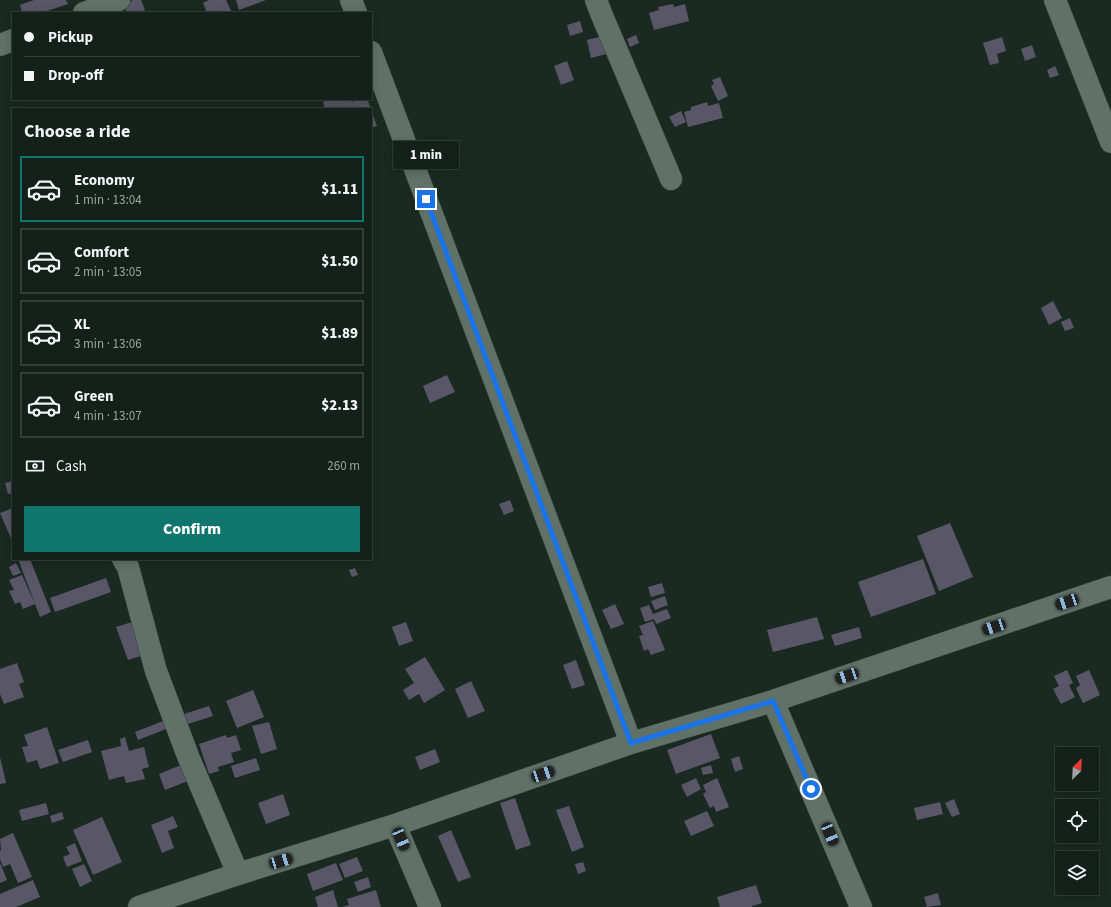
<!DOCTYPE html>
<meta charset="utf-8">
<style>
:root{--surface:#14201a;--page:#1d2823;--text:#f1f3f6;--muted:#9da3a2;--line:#333e39;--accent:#0f766e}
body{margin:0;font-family:"Source Sans 3",sans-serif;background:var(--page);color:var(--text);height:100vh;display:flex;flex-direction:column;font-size:15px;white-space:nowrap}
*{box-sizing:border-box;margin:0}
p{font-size:13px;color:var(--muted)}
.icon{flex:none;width:22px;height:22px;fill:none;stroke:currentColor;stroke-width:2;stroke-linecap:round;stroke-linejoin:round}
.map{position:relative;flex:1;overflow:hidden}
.details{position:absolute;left:12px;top:108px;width:360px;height:452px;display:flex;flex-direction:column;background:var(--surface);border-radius:0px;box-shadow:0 2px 10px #0003,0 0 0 1px var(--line)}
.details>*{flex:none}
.guide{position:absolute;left:12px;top:12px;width:360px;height:88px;border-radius:0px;box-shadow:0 2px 10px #0003,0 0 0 1px var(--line);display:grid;align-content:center;height:88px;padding:0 12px;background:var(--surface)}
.needle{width:26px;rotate:24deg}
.buttons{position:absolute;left:1055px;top:747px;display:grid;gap:8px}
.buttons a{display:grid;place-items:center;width:44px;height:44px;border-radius:0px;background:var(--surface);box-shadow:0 2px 10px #0003,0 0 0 1px var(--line);font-size:20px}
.end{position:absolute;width:18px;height:18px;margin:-9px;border:5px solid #1a73e8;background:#fff;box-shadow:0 0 0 2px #fff}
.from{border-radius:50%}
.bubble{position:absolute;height:28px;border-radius:0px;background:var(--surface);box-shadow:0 2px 10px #0003,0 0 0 1px var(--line);font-size:13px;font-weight:800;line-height:28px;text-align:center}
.car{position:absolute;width:12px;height:24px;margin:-12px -6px;border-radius:5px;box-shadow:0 0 3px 1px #0007;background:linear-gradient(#222 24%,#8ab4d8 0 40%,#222 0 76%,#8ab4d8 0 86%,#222 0)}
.guide b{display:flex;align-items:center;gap:14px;height:38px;font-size:15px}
.guide b+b{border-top:1px solid var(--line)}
.guide i{width:10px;height:10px;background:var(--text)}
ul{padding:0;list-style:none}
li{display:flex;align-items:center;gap:12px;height:66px;margin:0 8px 6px;padding:0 4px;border:2px solid var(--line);border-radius:0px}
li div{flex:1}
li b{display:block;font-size:15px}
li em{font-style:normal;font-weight:800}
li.current{border-color:var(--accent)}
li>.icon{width:36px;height:36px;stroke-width:1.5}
h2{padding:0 12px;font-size:18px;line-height:48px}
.pay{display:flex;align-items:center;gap:10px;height:44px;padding:0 12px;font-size:15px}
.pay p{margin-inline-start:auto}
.button{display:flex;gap:8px;margin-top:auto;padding:8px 12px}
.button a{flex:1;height:46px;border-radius:0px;background:var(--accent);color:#fff;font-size:16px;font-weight:800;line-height:46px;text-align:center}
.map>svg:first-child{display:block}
.building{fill:#595767}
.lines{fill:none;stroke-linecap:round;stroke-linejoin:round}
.minor-casing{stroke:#37443e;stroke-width:23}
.minor{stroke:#607168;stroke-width:22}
.route{stroke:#1a73e8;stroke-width:5}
</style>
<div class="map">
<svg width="1111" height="907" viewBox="0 0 1111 907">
<rect width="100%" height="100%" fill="#1a2a22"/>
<path class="building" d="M 34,0 L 66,0 L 68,4 L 41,13 L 22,13 L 20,5 Z
M 133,0 L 141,0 L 145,10 L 136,13 L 127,13 L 124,4 Z
M 209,0 L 226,0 L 232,13 L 207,13 L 203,3 Z
M 236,0 L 266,0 L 239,10 Z
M 673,4 L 674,7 L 685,4 L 689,21 L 654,30 L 649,13 L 659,10 L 658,7 Z
M 580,21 L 583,32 L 570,36 L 567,25 Z
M 606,35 L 610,53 L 591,58 L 587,40 Z
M 636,35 L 639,43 L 630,47 L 627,39 Z
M 1002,37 L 1006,51 L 997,54 L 999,63 L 990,65 L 983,43 Z
M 1032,45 L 1036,57 L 1025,61 L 1021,49 Z
M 567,61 L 574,80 L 561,85 L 554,66 Z
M 1055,66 L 1059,75 L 1050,78 L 1047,70 Z
M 720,77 L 728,96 L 718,101 L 711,86 L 714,84 L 712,80 Z
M 331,99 L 351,99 L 352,102 L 358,99 L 367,99 L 371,109 L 325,109 L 323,102 Z
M 707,102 L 708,106 L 719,103 L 723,118 L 688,127 L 684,112 L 691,110 L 691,107 Z
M 371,110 L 377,126 L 371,128 Z
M 681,111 L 686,122 L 675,127 L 669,117 Z
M 1053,301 L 1062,318 L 1049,325 L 1041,308 Z
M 1070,318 L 1074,328 L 1065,331 L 1061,322 Z
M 447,375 L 455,392 L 430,403 L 423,386 Z
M 13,481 L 13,493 L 8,494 L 5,483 Z
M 510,500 L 514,511 L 504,515 L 499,504 Z
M 13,508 L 13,543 L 0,513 Z
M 950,523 L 973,577 L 939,591 L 917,536 Z
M 18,559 L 30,559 L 51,612 L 40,617 Z
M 923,559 L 936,594 L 871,617 L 858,582 Z
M 16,563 L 21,573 L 13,576 L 9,567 Z
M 355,568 L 358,575 L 352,577 L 349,570 Z
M 22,575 L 35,604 L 23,609 L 20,602 L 15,604 L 9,591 L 14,590 L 9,580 Z
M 106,578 L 111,592 L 55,612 L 50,598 Z
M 662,583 L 665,593 L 651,597 L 648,587 Z
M 665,596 L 668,605 L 655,610 L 651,601 Z
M 615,604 L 624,624 L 611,629 L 602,610 Z
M 649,605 L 653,614 L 667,609 L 671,618 L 656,624 L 654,619 L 645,622 L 640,608 Z
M 817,617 L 824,639 L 773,652 L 767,630 Z
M 653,621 L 665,650 L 651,655 L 648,649 L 644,651 L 639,636 L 643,635 L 639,626 Z
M 132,622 L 144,655 L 128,660 L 116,627 Z
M 406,622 L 413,641 L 399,646 L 392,627 Z
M 859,627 L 862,638 L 835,646 L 831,635 Z
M 425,657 L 445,690 L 424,703 L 419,694 L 409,700 L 403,690 L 414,683 L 405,669 Z
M 576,660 L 585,685 L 572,689 L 563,665 Z
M 17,663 L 24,682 L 19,684 L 24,697 L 4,704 L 0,694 L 0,669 Z
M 1067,670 L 1073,683 L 1069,685 L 1075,697 L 1061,704 L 1053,689 L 1059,686 L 1054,676 Z
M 1089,670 L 1100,695 L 1083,703 L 1076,688 L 1080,685 L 1076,676 Z
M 471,681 L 485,711 L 468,718 L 455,689 Z
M 253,690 L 264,717 L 237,728 L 226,701 Z
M 209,706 L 213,716 L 188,724 L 184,714 Z
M 163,721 L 166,729 L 138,740 L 135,732 Z
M 269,722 L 277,749 L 261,754 L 252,726 Z
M 47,727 L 59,763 L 40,769 L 37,760 L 27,763 L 22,747 L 28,746 L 24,735 Z
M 711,734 L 720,758 L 676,774 L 667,750 Z
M 226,735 L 227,738 L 236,735 L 241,750 L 231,753 L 234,762 L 218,767 L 219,771 L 209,774 L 199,744 Z
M 125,737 L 129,751 L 144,747 L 149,767 L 142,769 L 145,779 L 126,783 L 124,776 L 109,780 L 101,751 L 121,746 L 120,739 Z
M 88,740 L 92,752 L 63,762 L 58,750 Z
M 435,749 L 440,762 L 420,770 L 415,757 Z
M 739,756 L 743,769 L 735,772 L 731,759 Z
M 0,757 L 6,783 L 0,784 Z
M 256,758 L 260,770 L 235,778 L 231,766 Z
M 181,765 L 188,781 L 165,790 L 159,774 Z
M 711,765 L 713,773 L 703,775 L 701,768 Z
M 696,778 L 701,789 L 687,797 L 681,785 Z
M 717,778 L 729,807 L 716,812 L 714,806 L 710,808 L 703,794 L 706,792 L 703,785 Z
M 283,794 L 290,815 L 266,824 L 258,803 Z
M 515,798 L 531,845 L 516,850 L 500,803 Z
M 954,799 L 960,814 L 952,817 L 945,803 Z
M 940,802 L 943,814 L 917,820 L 914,808 Z
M 46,803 L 49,814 L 22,821 L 19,810 Z
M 569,806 L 584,847 L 572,852 L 556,810 Z
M 707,811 L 714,826 L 691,836 L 684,821 Z
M 62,812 L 64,819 L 52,823 L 50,816 Z
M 173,816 L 178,827 L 168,831 L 174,848 L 162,853 L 151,825 Z
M 102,817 L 122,862 L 93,875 L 73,830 Z
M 451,830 L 471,877 L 458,882 L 438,836 Z
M 13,833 L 32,877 L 18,883 L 10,864 L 3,867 L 0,859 L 0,851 L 1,850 L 0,839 Z
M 75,843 L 82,861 L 67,867 L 63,857 L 70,854 L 66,847 Z
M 357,857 L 363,871 L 345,878 L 339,864 Z
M 583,862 L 586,871 L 578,874 L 575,864 Z
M 0,863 L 7,880 L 0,883 Z
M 336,863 L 343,880 L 313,891 L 307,874 Z
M 84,864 L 92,881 L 80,887 L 72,869 Z
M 368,877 L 371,887 L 358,892 L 354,882 Z
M 33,880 L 40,897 L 16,907 L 0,907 L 0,894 Z
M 756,885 L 762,903 L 752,906 L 752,907 L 720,907 L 717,897 Z
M 333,890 L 338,907 L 318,907 L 315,897 Z
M 376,890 L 381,907 L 342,907 L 349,905 L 347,899 Z
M 938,893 L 941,905 L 927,907 L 924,897 Z"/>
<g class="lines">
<defs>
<path id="minor" d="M 351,0 L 356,13
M 596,0 L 601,13 L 671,179
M 1055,0 L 1111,142
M 84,13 L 119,0
M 0,45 L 13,40
M 371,52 L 631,743
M 123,559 L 128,567 L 156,671 L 188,756 L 238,874
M 773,701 L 861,907
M 395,825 L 430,907
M 139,907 L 238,874 L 395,825 L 631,743 L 773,701 L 1111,587"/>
</defs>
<use href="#minor" class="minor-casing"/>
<use href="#minor" class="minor"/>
</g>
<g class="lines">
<path class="route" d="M 426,199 L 631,743 L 773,701 L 811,789"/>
</g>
</svg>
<div class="buttons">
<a><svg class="needle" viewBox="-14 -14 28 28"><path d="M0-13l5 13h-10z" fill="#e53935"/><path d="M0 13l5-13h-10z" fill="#9da3a2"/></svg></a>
<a><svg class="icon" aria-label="locate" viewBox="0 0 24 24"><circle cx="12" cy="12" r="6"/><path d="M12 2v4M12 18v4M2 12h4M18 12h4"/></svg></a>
<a><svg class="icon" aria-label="layers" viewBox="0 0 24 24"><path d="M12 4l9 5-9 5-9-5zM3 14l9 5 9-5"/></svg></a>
</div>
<i class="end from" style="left:811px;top:789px"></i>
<i class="end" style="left:426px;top:199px"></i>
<div class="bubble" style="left:393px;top:141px;width:66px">1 min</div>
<i class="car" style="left:1067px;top:602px;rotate:251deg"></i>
<i class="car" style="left:994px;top:627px;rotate:252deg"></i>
<i class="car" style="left:847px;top:676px;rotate:252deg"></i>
<i class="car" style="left:543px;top:774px;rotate:71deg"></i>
<i class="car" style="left:830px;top:834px;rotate:157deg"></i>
<i class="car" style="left:401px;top:839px;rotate:157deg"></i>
<i class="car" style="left:281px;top:861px;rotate:73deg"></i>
<div class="guide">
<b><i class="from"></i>Pickup</b>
<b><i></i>Drop-off</b>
</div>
<section class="details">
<h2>Choose a ride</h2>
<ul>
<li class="current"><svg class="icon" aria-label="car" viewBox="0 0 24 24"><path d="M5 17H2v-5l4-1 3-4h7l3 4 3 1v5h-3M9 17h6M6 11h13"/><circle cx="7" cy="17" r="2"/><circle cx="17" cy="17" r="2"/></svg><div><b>Economy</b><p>1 min · 13:04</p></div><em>$1.11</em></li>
<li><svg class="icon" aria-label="car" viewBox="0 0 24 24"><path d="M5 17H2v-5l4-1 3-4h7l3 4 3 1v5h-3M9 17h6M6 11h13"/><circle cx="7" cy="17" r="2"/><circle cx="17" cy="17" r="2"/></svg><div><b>Comfort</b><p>2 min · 13:05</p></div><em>$1.50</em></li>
<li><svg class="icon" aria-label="car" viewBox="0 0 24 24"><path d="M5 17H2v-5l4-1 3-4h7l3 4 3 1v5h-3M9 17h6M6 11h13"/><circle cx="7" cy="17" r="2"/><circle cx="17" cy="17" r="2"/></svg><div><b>XL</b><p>3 min · 13:06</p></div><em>$1.89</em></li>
<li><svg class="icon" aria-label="car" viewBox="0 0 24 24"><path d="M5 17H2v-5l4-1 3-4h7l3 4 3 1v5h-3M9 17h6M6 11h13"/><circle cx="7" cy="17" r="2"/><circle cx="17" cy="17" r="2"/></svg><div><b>Green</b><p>4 min · 13:07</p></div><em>$2.13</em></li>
</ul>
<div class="pay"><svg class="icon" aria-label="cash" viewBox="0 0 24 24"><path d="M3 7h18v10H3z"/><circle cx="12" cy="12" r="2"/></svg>Cash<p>260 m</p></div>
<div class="button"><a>Confirm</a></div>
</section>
</div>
